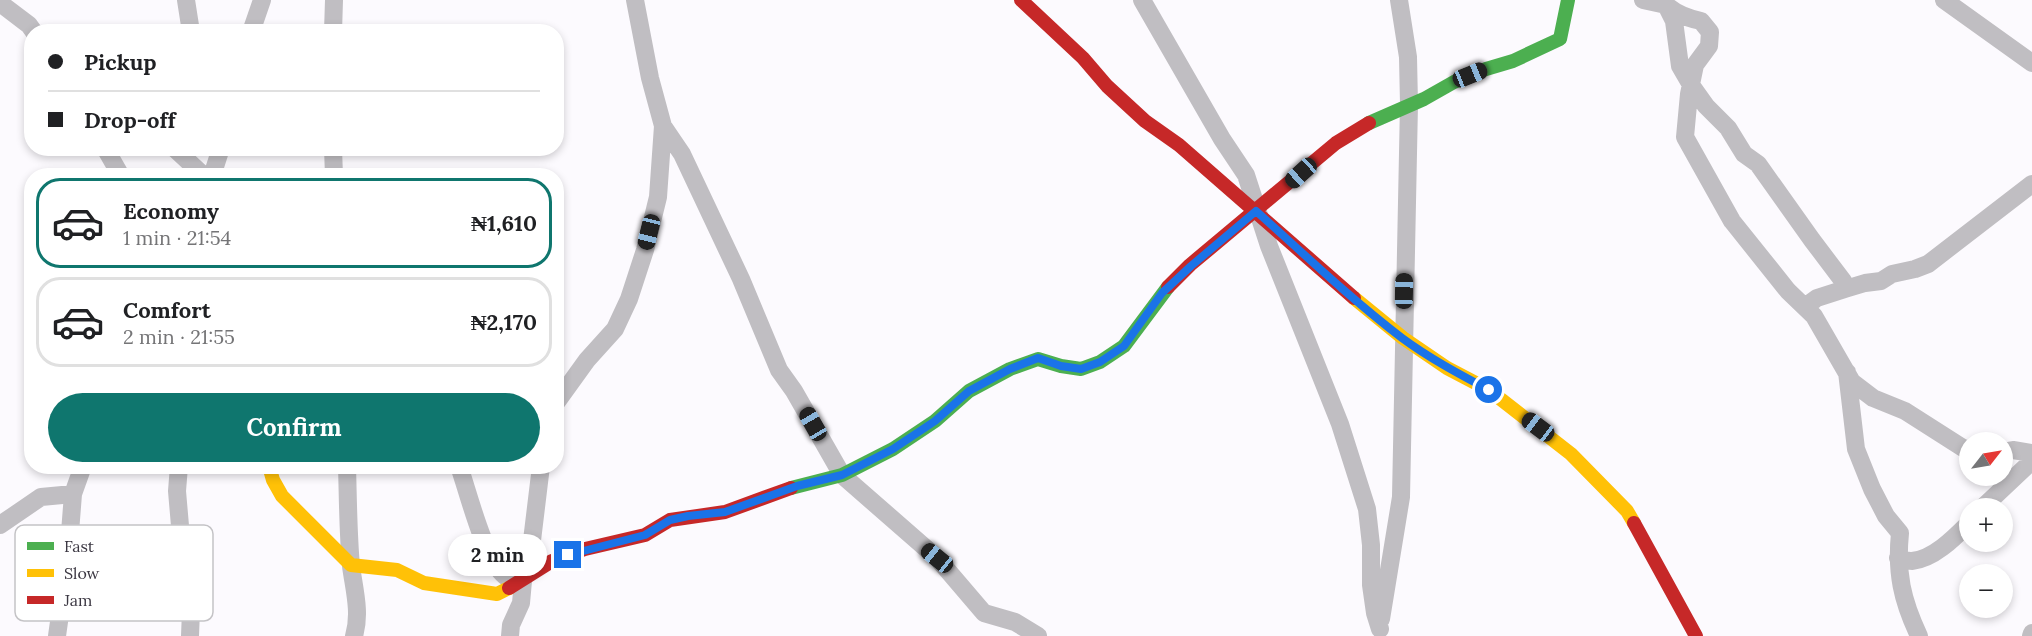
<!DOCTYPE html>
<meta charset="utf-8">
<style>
:root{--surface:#fff;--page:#f2f2f2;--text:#202124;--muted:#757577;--line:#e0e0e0;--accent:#0f766e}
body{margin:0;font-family:Lora,serif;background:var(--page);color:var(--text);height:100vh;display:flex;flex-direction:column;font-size:22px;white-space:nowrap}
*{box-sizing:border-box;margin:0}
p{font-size:20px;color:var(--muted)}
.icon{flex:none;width:33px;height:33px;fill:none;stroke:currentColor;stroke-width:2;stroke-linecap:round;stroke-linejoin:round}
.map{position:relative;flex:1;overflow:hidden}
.side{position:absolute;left:24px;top:168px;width:540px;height:306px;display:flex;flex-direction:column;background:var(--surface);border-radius:24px;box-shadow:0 3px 9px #0003}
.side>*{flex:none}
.banner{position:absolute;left:24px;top:24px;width:540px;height:132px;border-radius:24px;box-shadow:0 3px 9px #0003;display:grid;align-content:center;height:132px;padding:0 24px;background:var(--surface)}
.needle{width:39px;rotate:59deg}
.tools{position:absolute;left:1959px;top:432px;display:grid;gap:12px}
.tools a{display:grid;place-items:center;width:54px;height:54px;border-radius:50%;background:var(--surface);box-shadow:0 3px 9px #0003;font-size:30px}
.end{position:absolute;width:27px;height:27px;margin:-14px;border:8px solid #1a73e8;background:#fff;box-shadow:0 0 0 3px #fff}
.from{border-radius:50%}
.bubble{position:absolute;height:42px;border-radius:21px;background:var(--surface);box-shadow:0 3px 9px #0003;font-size:20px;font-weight:700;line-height:42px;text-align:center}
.car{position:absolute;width:18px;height:36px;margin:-18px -9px;border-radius:8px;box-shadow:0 0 4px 2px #0007;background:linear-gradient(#222 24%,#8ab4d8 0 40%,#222 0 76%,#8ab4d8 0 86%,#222 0)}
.banner b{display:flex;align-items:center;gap:21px;height:57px;font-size:22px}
.banner b+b{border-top:2px solid var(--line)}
.banner i{width:15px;height:15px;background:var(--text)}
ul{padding:10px 0 0;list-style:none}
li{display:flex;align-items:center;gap:18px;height:90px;margin:0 12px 9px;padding:0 12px;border:3px solid var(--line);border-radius:24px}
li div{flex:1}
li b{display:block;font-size:22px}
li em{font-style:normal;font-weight:700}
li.active{border-color:var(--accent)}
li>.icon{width:54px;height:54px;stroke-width:1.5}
.primary-button{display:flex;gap:12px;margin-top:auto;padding:12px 24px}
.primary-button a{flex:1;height:69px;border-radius:36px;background:var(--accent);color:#fff;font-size:24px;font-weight:700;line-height:69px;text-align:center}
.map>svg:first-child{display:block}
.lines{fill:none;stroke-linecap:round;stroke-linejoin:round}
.street{stroke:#c0bec2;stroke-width:18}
.fast{stroke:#4caf50;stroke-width:14}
.slow{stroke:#ffc107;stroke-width:14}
.jam{stroke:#c62828;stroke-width:14}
.route{stroke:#1a73e8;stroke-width:8}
.key{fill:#fff;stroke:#c4c3c6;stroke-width:1.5}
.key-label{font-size:16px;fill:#3b3742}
</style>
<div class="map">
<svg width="2032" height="636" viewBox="0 0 2032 636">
<rect width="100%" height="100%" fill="#fcfafe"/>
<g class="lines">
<path class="street" d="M 186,0 L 191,32
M 1142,0 L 1222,139 L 1246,175 L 1269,246 L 1340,424 L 1367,509 L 1371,545 L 1371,585 L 1375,613 L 1380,629
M 1643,0 L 1666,5 L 1674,21 L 1680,66 L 1691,85 L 1706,106 L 1728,128 L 1744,154 L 1758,164 L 1812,240 L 1843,281 L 1845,289 L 1817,298 L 1806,306
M 1662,0 C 1671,12 1687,18 1701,21 L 1710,32 L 1709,46 L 1695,65 L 1689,94 L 1685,137 L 1732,221 L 1788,291 L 1814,316 L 1852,382 L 1873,398 L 1905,411 L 1963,448 L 1970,450
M 1944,0 L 2032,63
M 0,3 L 29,25 L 34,32
M 251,32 L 262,0
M 333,32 L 334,0
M 663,126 L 682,154 L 741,279 L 779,370 L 794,391 L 842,475 L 937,558 L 984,613 L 1015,622 L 1038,636
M 105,148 L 121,176
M 174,148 L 204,176
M 333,148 L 334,176
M 212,176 L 221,148
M 1845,289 L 1865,283 L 1881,281 L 1892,274 L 1915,269 L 1928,264 L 2032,184
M 1847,372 L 1856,449 L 1872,489 L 1886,516 L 1900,533 C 1896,573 1902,600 1919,636
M 556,403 L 587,360 L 615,329 L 629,299 L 645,250 L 658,197 L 663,126 L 650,78 L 635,0
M 2002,452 L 2013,450 L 2032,453
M 179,466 L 177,491 L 182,549 L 192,585 L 190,636
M 347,466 C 348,499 348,533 351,566 C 354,589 361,613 354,636
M 459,466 C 468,492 485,561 505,576 C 509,580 517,580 523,581
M 1982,508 L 2032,461
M 0,525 L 41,497 L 73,494
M 1898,558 C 1902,559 1908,561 1912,561 C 1934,559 1955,537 1970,522
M 1381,619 L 1401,497 L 1409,104 L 1408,57 L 1399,0
M 57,636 L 68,558 L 73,494 L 83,466
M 510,636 L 511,625 L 521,603 L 523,581 L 530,557 L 541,466
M 2031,636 L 2032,633"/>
<path class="fast" d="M 1369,123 L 1424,99 L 1454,82 L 1486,69 L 1513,61 L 1560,39 L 1568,0
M 791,488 L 842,475 L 893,449 L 935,421 L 969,391 L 1010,369 L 1038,359 L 1061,366 L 1081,369 L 1100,362 L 1124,346 L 1168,287"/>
<path class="slow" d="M 1354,298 L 1403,338 L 1447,368 L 1489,390 L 1571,454 L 1627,511 L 1634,523
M 269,466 L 273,480 L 282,496 L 351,565 L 397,570 L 424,583 L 497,594 L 509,588"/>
<path class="jam" d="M 1021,0 L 1083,58 L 1107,86 L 1145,121 L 1179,145 L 1354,298
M 1168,287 L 1190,265 L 1336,143 L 1369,123
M 1634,523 L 1696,636
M 509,588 L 552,561 L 585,549 L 645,535 L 670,520 L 725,512 L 791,488"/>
</g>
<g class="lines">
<path class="route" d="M 568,555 L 645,535 L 670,520 L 688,516 L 725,512 L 797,486 L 842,475 L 893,449 L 935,421 L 969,391 L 1010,369 L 1038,358 L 1061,366 L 1081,369 L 1100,362 L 1124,346 L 1162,293 L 1191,266 L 1256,211 C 1304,254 1351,299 1402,338 C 1429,358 1459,374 1489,390"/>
</g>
<rect x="15" y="525" width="198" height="96" rx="9" class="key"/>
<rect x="27" y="542" width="27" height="8" fill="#4caf50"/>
<rect x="27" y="569" width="27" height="8" fill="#ffc107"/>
<rect x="27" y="596" width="27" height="8" fill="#c62828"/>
<g class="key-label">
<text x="64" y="552">Fast</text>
<text x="64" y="579">Slow</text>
<text x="64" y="606">Jam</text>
</g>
</svg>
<div class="tools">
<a><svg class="needle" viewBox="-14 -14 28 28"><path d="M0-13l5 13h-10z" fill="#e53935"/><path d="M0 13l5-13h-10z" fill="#757577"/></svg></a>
<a>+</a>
<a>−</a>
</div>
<i class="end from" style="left:1489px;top:390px"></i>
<i class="end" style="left:568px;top:555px"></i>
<div class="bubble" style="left:448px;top:534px;width:99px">2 min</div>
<i class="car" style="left:1470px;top:75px;rotate:68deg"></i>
<i class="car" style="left:1301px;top:173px;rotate:228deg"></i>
<i class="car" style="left:649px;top:232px;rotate:194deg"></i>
<i class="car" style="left:1404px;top:291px;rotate:1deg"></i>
<i class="car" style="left:813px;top:424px;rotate:330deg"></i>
<i class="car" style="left:1538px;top:427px;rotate:307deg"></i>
<i class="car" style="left:937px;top:558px;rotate:309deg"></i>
<div class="banner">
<b><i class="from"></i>Pickup</b>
<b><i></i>Drop-off</b>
</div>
<section class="side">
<ul>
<li class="active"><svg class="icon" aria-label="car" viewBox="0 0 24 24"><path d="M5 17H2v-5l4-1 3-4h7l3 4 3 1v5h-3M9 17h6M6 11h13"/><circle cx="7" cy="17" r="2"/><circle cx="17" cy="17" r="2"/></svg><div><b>Economy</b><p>1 min · 21:54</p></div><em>₦1,610</em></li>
<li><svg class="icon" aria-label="car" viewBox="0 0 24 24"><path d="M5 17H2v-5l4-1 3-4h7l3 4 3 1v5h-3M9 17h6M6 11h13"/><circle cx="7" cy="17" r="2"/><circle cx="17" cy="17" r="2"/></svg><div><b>Comfort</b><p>2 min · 21:55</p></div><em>₦2,170</em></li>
</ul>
<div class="primary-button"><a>Confirm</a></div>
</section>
</div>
